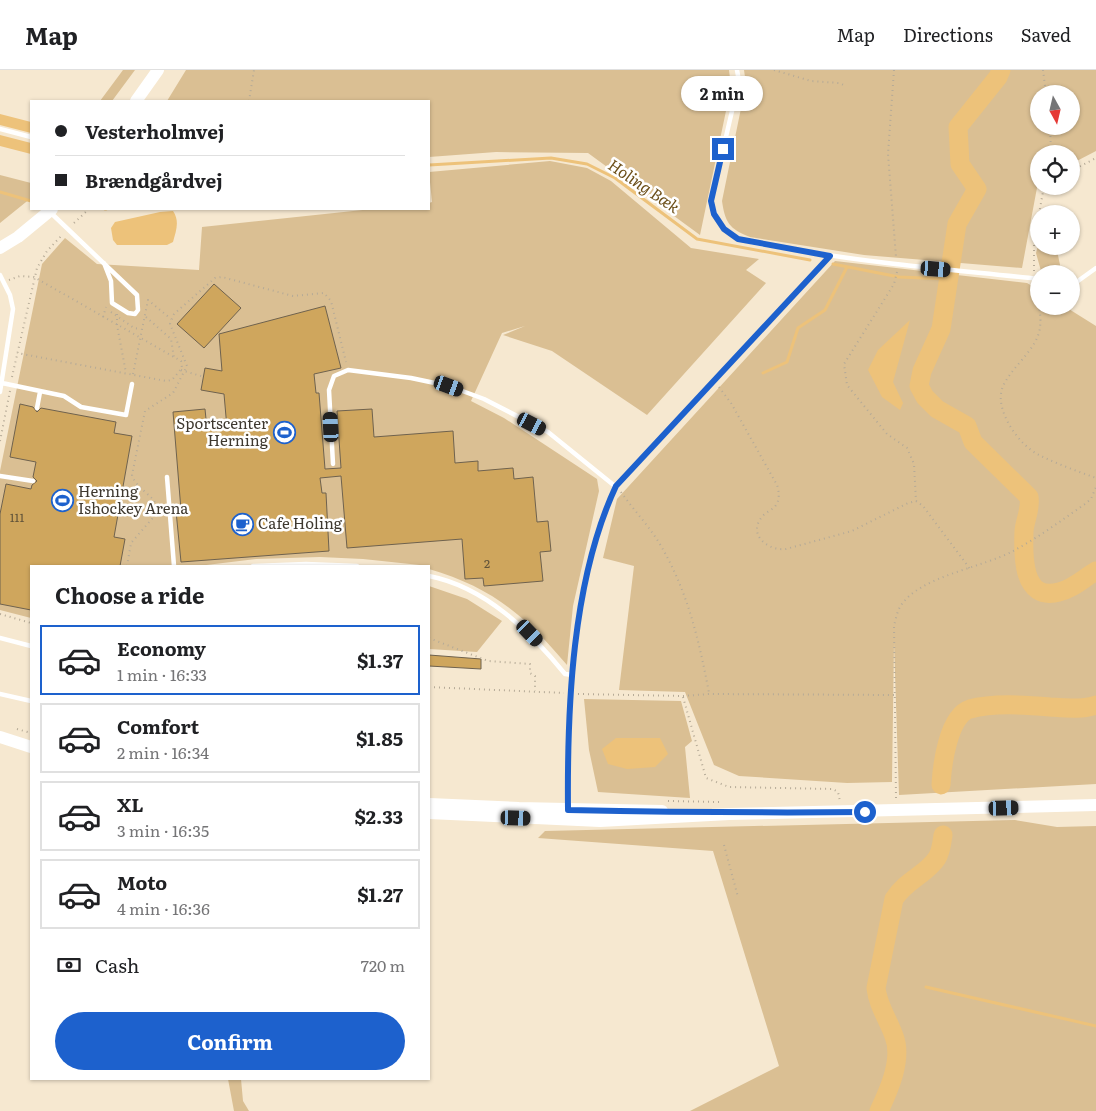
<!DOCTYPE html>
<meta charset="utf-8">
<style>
:root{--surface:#fff;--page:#f6f6f6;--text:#202124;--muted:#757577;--line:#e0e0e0;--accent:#1d61cd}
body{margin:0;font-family:Literata,serif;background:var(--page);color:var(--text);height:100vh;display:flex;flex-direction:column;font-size:19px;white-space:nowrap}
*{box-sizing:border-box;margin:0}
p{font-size:16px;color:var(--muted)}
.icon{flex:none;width:28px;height:28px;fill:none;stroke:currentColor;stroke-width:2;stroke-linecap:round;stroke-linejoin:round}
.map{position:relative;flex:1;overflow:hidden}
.details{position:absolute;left:30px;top:495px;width:400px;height:515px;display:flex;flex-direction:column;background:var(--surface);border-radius:0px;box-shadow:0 1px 4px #0004}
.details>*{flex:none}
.hud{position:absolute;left:30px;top:30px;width:400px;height:110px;border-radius:0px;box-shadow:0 1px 4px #0004;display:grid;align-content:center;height:110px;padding:0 25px;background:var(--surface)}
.needle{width:32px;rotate:172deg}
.buttons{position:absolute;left:1030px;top:15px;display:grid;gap:10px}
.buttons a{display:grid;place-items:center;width:50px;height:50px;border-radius:50%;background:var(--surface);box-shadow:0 1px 4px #0004;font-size:25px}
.end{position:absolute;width:22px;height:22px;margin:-11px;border:6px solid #1d61cd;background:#fff;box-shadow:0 0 0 2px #fff}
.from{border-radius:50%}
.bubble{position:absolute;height:35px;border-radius:18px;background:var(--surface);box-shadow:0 1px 4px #0004;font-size:16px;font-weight:700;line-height:35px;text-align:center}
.car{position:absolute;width:15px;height:30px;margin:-15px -8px;border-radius:6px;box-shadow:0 0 4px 1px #0007;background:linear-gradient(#222 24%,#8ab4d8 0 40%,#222 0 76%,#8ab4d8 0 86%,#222 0)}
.hud b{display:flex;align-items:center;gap:18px;height:48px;font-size:19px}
.hud b+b{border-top:1px solid var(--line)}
.hud i{width:12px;height:12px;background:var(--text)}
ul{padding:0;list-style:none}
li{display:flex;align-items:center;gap:15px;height:70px;margin:0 10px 8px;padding:0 15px;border:2px solid var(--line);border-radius:0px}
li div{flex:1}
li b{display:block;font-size:19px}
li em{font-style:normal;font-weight:700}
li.current{border-color:var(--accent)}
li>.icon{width:45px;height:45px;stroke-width:1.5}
h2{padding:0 25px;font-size:22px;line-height:60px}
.pay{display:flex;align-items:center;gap:12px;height:55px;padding:0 25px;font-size:19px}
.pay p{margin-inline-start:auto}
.cta{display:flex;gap:10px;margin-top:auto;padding:10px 25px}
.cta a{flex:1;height:58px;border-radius:30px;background:var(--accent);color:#fff;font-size:20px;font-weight:700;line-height:58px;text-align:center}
header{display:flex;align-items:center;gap:30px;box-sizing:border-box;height:70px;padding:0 25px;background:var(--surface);border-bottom:1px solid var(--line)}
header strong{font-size:24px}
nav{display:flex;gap:28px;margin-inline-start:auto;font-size:18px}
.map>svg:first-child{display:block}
.green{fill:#dabf93;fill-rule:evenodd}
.water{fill:#edc27a}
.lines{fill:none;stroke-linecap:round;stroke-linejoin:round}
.stream{stroke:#edc27a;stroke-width:3}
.river{stroke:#edc27a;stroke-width:19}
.building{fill:#cfa65d;stroke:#6f624e}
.path{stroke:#b5aa97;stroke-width:2;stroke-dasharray:1 4;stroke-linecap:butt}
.lane{stroke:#fff;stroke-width:4.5}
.secondary{stroke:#fff;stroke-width:12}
.route{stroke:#1d61cd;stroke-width:6}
.labels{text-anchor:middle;stroke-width:5;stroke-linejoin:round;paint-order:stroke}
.number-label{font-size:12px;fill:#62543a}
.poi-label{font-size:15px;fill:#3e382f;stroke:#fff;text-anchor:start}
.water-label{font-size:16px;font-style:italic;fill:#6c4f19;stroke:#fff}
</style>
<header>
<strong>Map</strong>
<nav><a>Map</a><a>Directions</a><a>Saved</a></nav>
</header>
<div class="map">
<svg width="1096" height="1041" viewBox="0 0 1096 1041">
<rect width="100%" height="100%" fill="#f6e8d0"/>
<path class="green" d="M 123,0 L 135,0 L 112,31 L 100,31 Z
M 186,0 L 729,0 L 731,17 L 700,165 L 588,83 L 496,82 L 429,87 L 429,31 L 167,31 Z
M 744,0 L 1096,0 L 1096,81 L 1071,94 L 1071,84 L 1039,84 L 1039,107 L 1022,198 L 864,185 L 750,167 C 729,159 725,152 722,131 L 746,14 ZM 1039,24 L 1071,24 L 1071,56 L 1039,56 Z
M 550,91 L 587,98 L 611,111 L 691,178 L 759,189 L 746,200 L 766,213 L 647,345 L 552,281 L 503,265 L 525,256 L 502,263 L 471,331 L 504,348 L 597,409 L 599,421 L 573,536 L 567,595 C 526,546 491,517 429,499 L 429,496 L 363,489 L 320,487 L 256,489 L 198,496 L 31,496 L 31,548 L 0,540 L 0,401 L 42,194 L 65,168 L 97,194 L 199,200 L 202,157 L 372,139 L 429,139 L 429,133 L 432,132 L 429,102 Z
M 0,105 L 31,113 L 31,128 L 0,153 Z
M 1039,172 L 1039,176 L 1056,176 L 1062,204 L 1045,204 L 1041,201 L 1036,183 Z
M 835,191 L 1027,213 L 1039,220 L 1039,236 L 1064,236 L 1096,256 L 1096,714 L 899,725 L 894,573 L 892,712 L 847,713 L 739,706 L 714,695 L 685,622 L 619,620 L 634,496 L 603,488 L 617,429 Z
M 429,516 L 467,529 L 502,551 L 477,582 L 429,579 Z
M 584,629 L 681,631 L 692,671 L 685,677 L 690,728 L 598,722 L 589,680 Z
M 1015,750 L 1057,757 L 1096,756 L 1096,1041 L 690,1041 L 779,996 L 713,781 L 538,768 L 545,761 Z
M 228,1009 L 241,1009 L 243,1031 L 249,1041 L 234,1041 Z"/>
<path class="water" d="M 0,44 L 31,52 L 31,63 L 0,55 Z
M 0,65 L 31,73 L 31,84 L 0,76 Z
M 173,141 C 180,151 176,161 173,172 L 167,175 L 117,175 L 113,170 L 111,158 L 115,152 L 160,142 Z
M 910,250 L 893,312 L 903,333 L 900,340 L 882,327 L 868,300 L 878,280 Z
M 616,668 L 660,668 L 668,684 L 655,697 L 627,699 L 608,694 L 602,679 Z"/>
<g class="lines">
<path class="stream" d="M 429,95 L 551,88 L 587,94 L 615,108 L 697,169 L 810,190
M 0,122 L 31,131
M 105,139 L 106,139
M 833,194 L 899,207 L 948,209
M 763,303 L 787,292 L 798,258 L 825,240 L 847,197
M 926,917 L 1096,956"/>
<path class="river" d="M 1001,0 L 998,7 L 958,57 L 960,94 L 977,119 L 957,154 L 941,259 L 922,301 L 919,316 L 925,327 L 937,339 L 967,356 L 973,372 L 1029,427 C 1031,440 1025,449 1024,461 C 1023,485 1022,532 1059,522 C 1073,519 1084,508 1096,501
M 941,715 C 942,696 948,646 970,639 C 991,633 1029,635 1050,637 C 1065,638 1083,640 1096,635
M 879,1041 C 889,1020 903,989 894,966 C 888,949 878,936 876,918 L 894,829 C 907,809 926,805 937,788 C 941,782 942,772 943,765"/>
</g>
<path class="building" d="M 214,214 L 241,238 L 204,278 L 177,254 Z
M 325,236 L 341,298 L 314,304 L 316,323 L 319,323 L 325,399 L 341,398 L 337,341 L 372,339 L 374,367 L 453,361 L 455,393 L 478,391 L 478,401 L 513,398 L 514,409 L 533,407 L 537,452 L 548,451 L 551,481 L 540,482 L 543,511 L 484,516 L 483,508 L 465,509 L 462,469 L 347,478 L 341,406 L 320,408 L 322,423 L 326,423 L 329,481 L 181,492 L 176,441 L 181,440 L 173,342 L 205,339 L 207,359 L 227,358 L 224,324 L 201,320 L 205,298 L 222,301 L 219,264 Z
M 20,334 L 33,337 L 37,342 L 41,338 L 116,352 L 114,363 L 132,366 L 114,467 L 125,469 L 120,496 L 31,496 L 31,540 L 0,534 L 0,444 L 6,414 L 31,419 L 32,415 L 37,411 L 33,407 L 36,392 L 10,387 Z
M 429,585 L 481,589 L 481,599 L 429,596 Z"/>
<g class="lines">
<path class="path" d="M 774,0 L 811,11 L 839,13 L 846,16
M 894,0 L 888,84 L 896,187
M 1043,0 L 1046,24
M 249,31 L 254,0
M 1050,56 L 1051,84
M 1071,101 L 1096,88
M 1039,144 L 1044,116
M 74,153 L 89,139
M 1034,201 L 1034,175 L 1039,146
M 897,202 L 894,214 L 844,294 L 847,315 L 887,364 L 907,378 L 914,394 L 916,431
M 9,210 L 20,206 L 34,207 L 181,291 L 182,298 L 172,310 L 166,311 L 17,283
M 1035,215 C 1037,228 1042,244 1040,257 C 1038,280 1009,298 1002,319 C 995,342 1020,376 1039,385 C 1057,394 1077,401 1096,408
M 111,242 L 134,258 L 141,259
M 117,244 L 117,255 L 126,303
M 103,247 L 106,237
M 146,247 L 171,269 L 174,288
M 181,300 L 204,307
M 133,304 L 148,230 L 171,249
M 12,307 L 37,198 L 47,181 L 63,164
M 719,317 L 731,333 L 777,415 C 779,421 780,429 776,435 C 773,440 765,442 761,448 C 748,466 769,481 786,479 L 852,461 L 908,433 L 916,431 L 923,436 L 970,499
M 0,371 L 10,321
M 621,422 C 633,439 647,454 658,471 C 687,518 699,570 709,623
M 127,496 L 131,473 L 158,442 C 158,426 136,420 132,405 L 145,341 L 173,323 L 187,296 L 170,254 L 174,244 L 215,208 L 222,207 L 293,226 L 324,223 L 331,231 L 346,292
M 0,544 L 31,553
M 429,568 L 488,591 L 530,594 L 530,603 L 535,606 L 535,621
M 429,617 L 564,623
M 578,624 L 683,626 L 709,624 L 895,625
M 683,627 L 706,708 L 729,717 L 833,719 L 838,722 L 840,731
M 17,659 L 31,663
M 896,728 L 894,555 C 896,549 897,542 900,537 C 918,506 983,498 1015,480 C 1039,467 1062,450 1085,434 L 1091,429 L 1096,417
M 668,731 L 719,732
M 724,775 L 738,827"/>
<path class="lane" d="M 737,0 L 739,11 L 711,131 C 715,147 721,159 736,167 C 748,174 777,176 792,179 C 874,194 956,200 1039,209
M 0,59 L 31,67
M 51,143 L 137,225 L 138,240 L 135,244 L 128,243 L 112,233 L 111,211 L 104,193
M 0,205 L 10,225 L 13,239 L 0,322
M 1071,216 L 1096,198
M 2,313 L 64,326 L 81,337 L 126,345 L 132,314
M 37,338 L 40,322
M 333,394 L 329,320 L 334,306 L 348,300 L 411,308 L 449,316 L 484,329 L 548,362 L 616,417 L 830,186
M 0,406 L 33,411
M 167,407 L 174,496
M 253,496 L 306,494 L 357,496
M 429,506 C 485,517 530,561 565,604 L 573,605
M 0,568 L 31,576
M 0,624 L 31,631
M 569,739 C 567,637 572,509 616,417"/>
<path class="secondary" d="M 136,31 L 158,0
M 0,178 L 18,167 L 52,139
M 0,667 L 31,677
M 429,734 L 519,738 L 662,741
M 429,743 L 600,751 L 729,744 L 1096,735"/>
</g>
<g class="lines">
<path class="route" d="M 723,79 L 711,131 L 714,144 L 724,159 L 738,169 L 830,186 L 616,416 C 572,510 567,637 568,740 C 668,742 766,743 865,742"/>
</g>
<defs>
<symbol id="stadium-ring" viewBox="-11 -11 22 22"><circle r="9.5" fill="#fff" stroke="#1d61cd" stroke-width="1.5"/><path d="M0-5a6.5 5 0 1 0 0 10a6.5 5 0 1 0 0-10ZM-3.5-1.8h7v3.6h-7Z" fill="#1d61cd"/></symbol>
<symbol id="cafe-ring" viewBox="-11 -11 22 22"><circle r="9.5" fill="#fff" stroke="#1d61cd" stroke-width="1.5"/><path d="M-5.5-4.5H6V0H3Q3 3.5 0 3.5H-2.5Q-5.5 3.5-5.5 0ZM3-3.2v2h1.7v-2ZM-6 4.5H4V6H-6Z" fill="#1d61cd"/></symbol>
</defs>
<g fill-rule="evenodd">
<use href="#stadium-ring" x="272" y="350" width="25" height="25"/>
<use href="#stadium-ring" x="50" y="418" width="25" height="25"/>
<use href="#cafe-ring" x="230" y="442" width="25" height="25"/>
</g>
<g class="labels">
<g class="number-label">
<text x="17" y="452">111</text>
<text x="487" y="498">2</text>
</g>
<g class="poi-label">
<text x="268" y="359" text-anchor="end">Sportscenter<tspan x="268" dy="17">Herning</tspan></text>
<text x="78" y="427">Herning<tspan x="78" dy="17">Ishockey Arena</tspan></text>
<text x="258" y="459">Cafe Holing</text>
</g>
<g class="water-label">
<text transform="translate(644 116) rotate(34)" y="6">Holing Bæk</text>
</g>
</g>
</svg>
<div class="buttons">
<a><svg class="needle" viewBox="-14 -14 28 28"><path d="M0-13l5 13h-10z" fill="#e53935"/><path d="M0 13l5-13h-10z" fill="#757577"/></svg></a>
<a><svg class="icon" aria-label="locate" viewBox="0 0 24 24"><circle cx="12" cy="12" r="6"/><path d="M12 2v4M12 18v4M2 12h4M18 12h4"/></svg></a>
<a>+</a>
<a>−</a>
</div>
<i class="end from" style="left:865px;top:742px"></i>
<i class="end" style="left:723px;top:79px"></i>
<div class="bubble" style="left:681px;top:6px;width:82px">2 min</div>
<i class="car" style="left:936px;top:199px;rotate:95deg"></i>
<i class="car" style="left:449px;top:316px;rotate:110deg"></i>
<i class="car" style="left:532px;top:354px;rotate:117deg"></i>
<i class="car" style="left:331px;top:357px;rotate:357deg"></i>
<i class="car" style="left:530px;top:563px;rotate:136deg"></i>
<i class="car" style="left:1004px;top:738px;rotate:88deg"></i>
<i class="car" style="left:516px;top:748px;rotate:92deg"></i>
<div class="hud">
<b><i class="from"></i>Vesterholmvej</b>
<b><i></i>Brændgårdvej</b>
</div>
<section class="details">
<h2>Choose a ride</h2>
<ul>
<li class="current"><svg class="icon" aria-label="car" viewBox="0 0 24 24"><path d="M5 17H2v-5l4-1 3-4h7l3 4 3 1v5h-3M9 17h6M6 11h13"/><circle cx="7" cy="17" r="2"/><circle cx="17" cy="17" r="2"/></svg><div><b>Economy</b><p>1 min · 16:33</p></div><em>$1.37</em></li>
<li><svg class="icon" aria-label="car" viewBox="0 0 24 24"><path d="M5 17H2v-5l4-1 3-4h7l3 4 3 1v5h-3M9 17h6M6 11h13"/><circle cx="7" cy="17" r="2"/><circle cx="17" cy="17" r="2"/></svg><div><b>Comfort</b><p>2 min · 16:34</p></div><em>$1.85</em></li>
<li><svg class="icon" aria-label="car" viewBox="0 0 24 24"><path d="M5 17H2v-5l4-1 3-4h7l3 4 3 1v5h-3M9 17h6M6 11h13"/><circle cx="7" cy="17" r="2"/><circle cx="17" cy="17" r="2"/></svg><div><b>XL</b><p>3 min · 16:35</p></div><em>$2.33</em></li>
<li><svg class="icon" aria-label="car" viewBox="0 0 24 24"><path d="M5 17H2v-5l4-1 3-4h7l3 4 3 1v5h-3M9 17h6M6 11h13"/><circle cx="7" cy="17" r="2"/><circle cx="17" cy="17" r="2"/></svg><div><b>Moto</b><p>4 min · 16:36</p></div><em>$1.27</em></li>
</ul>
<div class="pay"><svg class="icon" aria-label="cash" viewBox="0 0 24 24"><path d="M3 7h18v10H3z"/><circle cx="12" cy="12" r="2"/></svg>Cash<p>720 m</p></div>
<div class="cta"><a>Confirm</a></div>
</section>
</div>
